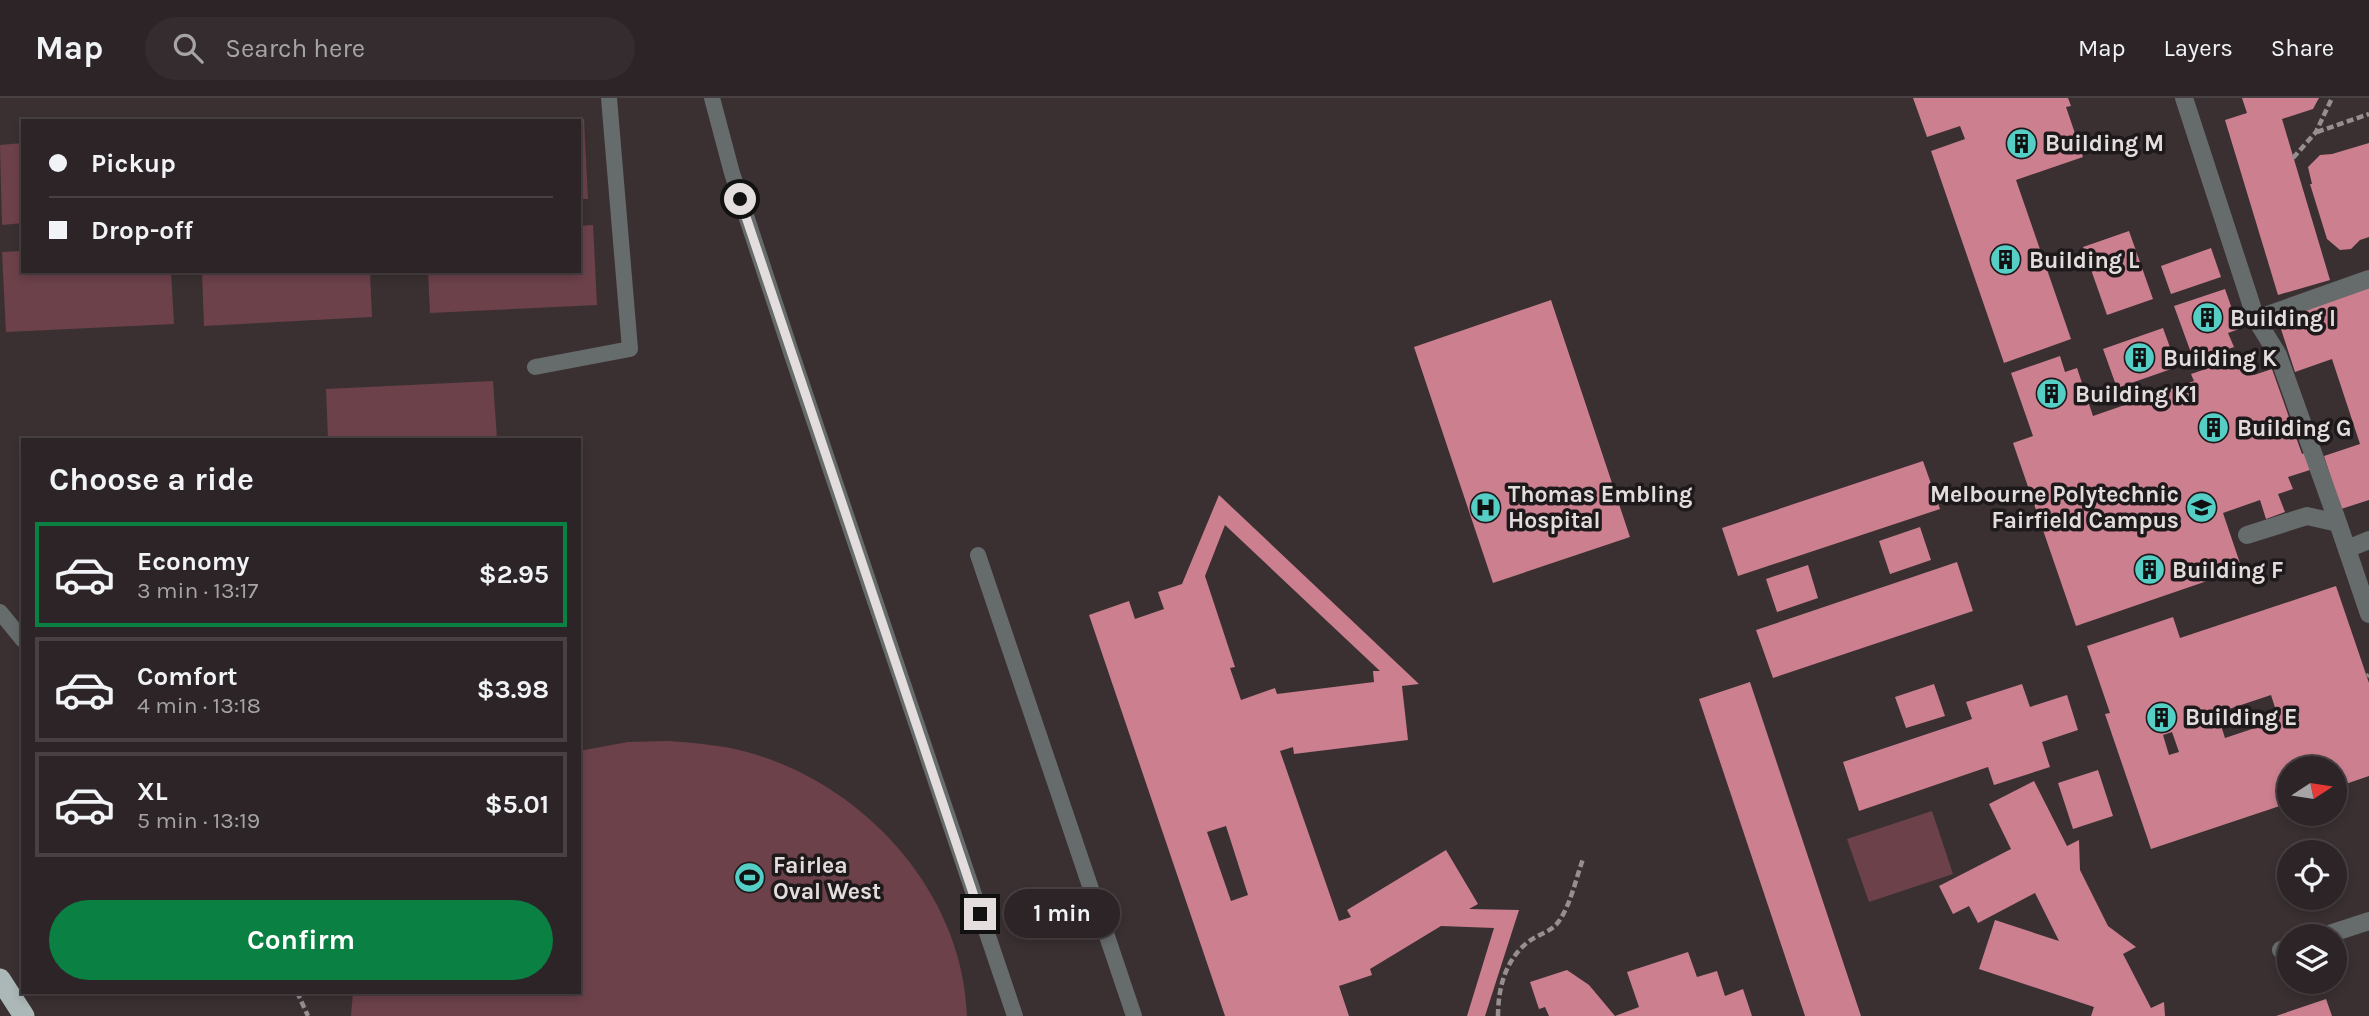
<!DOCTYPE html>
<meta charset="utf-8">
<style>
:root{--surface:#2c2426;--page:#342c2e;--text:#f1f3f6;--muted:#a6a4a7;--line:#484143;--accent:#0b8043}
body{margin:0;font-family:Karla,sans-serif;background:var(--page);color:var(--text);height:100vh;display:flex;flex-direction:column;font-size:26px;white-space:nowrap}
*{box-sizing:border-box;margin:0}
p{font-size:23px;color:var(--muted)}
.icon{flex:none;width:38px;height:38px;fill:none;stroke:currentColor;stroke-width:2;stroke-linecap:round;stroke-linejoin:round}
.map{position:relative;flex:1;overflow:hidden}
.sheet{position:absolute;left:21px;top:340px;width:560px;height:556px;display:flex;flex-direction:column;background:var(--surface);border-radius:0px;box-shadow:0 4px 10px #0003,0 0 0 2px var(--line)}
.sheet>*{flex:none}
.hud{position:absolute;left:21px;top:21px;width:560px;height:154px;border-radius:0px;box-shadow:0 4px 10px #0003,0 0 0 2px var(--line);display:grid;align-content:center;height:154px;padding:0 28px;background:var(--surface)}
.needle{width:46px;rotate:78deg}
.tools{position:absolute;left:2277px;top:658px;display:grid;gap:14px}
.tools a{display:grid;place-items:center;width:70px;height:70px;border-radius:50%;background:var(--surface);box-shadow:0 4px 10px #0003,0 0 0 2px var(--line);font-size:35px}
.end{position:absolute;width:32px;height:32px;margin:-16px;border:9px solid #e4ddde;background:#111;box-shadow:0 0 0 4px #111}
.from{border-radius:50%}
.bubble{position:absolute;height:49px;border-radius:24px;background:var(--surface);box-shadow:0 4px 10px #0003,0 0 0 2px var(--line);font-size:23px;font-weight:700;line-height:49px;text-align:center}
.hud b{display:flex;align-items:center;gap:24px;height:66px;font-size:26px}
.hud b+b{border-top:2px solid var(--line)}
.hud i{width:18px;height:18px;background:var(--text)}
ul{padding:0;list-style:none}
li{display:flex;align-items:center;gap:21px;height:105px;margin:0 14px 10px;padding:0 14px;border:4px solid var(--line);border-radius:0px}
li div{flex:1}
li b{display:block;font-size:26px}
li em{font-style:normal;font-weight:700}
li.selected{border-color:var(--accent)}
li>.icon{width:63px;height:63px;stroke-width:1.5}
h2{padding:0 28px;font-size:32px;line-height:84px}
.button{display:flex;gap:14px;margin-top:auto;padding:14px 28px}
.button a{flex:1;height:80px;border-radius:42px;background:var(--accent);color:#fff;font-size:28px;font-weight:700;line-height:80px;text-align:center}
header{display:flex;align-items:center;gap:42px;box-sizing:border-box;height:98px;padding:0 35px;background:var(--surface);border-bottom:2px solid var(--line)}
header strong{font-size:33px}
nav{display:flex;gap:38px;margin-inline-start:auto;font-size:24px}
.search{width:490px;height:63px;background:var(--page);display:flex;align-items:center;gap:18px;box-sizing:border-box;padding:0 24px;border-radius:38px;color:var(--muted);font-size:26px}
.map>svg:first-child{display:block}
.green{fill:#6c414a}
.building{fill:#cb7f8f;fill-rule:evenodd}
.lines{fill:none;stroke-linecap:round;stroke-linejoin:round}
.path{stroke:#968e8f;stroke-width:4.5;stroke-dasharray:7 3.5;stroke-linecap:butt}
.lane{stroke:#666b6b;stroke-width:16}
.street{stroke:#666b6b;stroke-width:18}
.highway{stroke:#abb8b7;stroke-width:21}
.route{stroke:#e4ddde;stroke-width:9}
.labels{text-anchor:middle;stroke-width:7;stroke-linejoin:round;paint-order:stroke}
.poi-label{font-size:23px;font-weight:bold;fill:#e4ddde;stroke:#1e191a;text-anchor:start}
</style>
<header>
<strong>Map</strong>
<div class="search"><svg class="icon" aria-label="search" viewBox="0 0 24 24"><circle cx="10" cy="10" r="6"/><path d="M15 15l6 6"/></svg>Search here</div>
<nav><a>Map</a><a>Layers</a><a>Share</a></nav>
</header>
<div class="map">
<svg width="2369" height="918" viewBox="0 0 2369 918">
<rect width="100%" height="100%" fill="#3a3032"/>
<path class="green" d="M 584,21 L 588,101 L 579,101 L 579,23 L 551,23 Z
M 23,45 L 23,125 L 2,127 L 0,47 Z
M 593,127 L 597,207 L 430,215 L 428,173 L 579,173 L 579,128 Z
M 23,153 L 23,173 L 171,173 L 174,226 L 6,234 L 2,154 Z
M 202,173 L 370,173 L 372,219 L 204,228 Z
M 493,283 L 497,341 L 328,341 L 326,291 Z
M 668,643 C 695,645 721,647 747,654 C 864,686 963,794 967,918 L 351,918 L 353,894 L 579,894 L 579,653 L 628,644 Z
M 1932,713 L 1953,776 L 1869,804 L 1847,741 Z"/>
<path class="building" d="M 1913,0 L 2068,0 L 2071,8 L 2066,9 L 2083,59 L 2016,82 L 2071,241 L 2004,265 L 1931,53 L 1965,41 L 1960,28 L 1927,39 Z
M 2242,0 L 2319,0 L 2313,11 L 2282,21 L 2330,182 L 2278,197 L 2225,22 L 2247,15 Z
M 2369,45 L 2369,139 L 2360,142 L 2351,151 L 2340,152 L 2327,141 L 2310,86 L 2312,86 L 2308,69 L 2320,57 L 2332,56 Z
M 2129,133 L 2153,201 L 2107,217 L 2083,149 Z
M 2211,150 L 2221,179 L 2171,196 L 2161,168 Z
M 2369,189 L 2369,402 L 2341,411 L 2324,358 L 2360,346 L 2332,261 L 2295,274 L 2277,219 Z
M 2225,191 L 2239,231 L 2228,235 L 2234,249 L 2194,263 L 2174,208 Z
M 1551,202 L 1630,439 L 1493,485 L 1414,249 Z
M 2163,230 L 2177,269 L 2117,290 L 2103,251 Z
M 2247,257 L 2254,277 L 2272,271 L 2302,356 L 2307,354 L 2313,371 L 2288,379 L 2293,391 L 2278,396 L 2285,414 L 2266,421 L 2260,402 L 2223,415 L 2242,471 L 2076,528 L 2013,345 L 2033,338 L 2011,275 L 2060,258 L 2065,274 L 2077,270 L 2093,318 L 2194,283 L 2191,276 Z
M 1923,363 L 1940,411 L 1738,478 L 1722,430 Z
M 1219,397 L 1419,586 L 1402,588 L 1408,642 L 1294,656 L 1293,649 L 1280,653 L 1339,823 L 1351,819 L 1347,812 L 1446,752 L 1478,806 L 1469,811 L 1519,812 L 1485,918 L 1467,918 L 1494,830 L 1441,828 L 1370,871 L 1372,877 L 1339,888 L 1349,918 L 1225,918 L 1089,517 L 1129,503 L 1135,521 L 1164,511 L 1158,494 L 1182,486 ZM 1225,427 L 1380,573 L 1373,573 L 1374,584 L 1277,596 L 1275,590 L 1241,602 L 1230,570 L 1235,569 L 1205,478 ZM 1226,728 L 1248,797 L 1231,803 L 1207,734 Z
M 1920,429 L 1931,462 L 1890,476 L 1879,443 Z
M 1957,464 L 1973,513 L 1773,580 L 1756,532 Z
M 1808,467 L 1818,500 L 1777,514 L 1766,481 Z
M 2336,488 L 2369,585 L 2369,678 L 2334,690 L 2334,670 L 2289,670 L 2289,705 L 2151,751 L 2105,616 L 2110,615 L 2087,548 L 2173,519 L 2180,540 ZM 2271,597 L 2279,622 L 2225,640 L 2217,615 ZM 2172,634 L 2179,654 L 2169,657 L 2163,637 Z
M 1750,584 L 1861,918 L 1805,918 L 1699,601 Z
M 1934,586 L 1945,618 L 1906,630 L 1895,599 Z
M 2022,586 L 2030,609 L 2067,597 L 2078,632 L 2042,644 L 2050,669 L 1994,687 L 1988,669 L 1859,713 L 1843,664 L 1972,621 L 1966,604 Z
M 2098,672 L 2113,718 L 2073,731 L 2058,685 Z
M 2034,683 L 2067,748 L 2079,742 L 2080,772 L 2108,828 L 2136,849 L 2123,856 L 2151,910 L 2164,904 L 2165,918 L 2091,918 L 2094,909 L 1979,871 L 1995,822 L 2059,843 L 2035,795 L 1978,825 L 1969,808 L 1953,816 L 1939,788 L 2011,751 L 1989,706 Z
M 1688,854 L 1697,879 L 1717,873 L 1725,898 L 1743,891 L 1752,918 L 1615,918 L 1639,909 L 1627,874 Z
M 1567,872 L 1589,887 L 1615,918 L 1549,918 L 1545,909 L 1539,911 L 1530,884 Z
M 2326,901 L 2332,918 L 2276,918 Z"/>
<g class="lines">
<path class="path" d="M 2317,34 L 2369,16
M 2293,60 L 2316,34 L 2332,0
M 2367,578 L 2369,577
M 297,894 L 308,918
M 1498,918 C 1498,891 1505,862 1528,844 C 1538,836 1552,834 1559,823 C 1571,806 1576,780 1583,761"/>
<path class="lane" d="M 712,0 L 732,75 L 791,254 L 1015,918
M 535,269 L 630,251 L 609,0
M 978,457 L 1134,918
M 0,514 L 23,542"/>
<path class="street" d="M 2184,0 L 2256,221 L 2278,257 L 2338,425
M 2256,221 L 2369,181
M 2247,437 L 2307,418 L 2338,425 L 2369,516
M 2347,451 L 2369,442
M 2323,838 L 2369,823
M 2281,852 L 2289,849"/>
<path class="highway" d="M 0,881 L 24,918"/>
</g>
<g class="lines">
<path class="route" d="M 740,101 L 980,816"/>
</g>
<defs>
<symbol id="building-disc" viewBox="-11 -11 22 22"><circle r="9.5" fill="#55cec5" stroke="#1e191a"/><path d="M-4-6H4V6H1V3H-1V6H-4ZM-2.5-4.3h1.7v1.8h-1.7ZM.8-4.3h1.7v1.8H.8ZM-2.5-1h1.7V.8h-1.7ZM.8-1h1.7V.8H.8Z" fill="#111"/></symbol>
<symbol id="hospital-disc" viewBox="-11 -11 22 22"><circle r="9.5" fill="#55cec5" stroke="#1e191a"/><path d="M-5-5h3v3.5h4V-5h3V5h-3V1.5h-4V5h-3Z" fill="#111"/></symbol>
<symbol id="university-disc" viewBox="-11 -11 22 22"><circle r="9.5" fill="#55cec5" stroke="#1e191a"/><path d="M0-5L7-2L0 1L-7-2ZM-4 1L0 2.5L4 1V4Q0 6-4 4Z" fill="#111"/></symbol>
<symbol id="stadium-disc" viewBox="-11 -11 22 22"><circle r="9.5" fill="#55cec5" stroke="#1e191a"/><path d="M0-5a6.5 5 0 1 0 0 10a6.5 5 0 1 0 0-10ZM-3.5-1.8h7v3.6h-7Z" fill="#111"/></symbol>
</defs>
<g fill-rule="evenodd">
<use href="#building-disc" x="2004" y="28" width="35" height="35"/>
<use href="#building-disc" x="1988" y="144" width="35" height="35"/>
<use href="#building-disc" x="2190" y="202" width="35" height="35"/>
<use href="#building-disc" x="2122" y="242" width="35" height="35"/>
<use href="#building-disc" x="2034" y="278" width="35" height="35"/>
<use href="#building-disc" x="2196" y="312" width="35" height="35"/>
<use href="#hospital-disc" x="1468" y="392" width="35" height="35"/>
<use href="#university-disc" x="2184" y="392" width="35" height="35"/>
<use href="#building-disc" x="2132" y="454" width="35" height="35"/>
<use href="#building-disc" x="2144" y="602" width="35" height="35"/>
<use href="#stadium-disc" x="732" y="762" width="35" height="35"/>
</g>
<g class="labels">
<g class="poi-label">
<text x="2045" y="53">Building M</text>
<text x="2029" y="170">Building L</text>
<text x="2230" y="228">Building I</text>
<text x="2163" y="268">Building K</text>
<text x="2075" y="304">Building K1</text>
<text x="2237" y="338">Building G</text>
<text x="1508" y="404">Thomas Embling<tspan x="1508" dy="26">Hospital</tspan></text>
<text x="2179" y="404" text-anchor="end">Melbourne Polytechnic<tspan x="2179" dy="26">Fairfield Campus</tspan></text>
<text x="2172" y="480">Building F</text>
<text x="2185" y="627">Building E</text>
<text x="773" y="775">Fairlea<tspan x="773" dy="26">Oval West</tspan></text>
</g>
</g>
</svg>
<div class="tools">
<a><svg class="needle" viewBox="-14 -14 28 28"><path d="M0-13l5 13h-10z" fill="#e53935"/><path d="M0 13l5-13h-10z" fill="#a6a4a7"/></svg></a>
<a><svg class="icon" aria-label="locate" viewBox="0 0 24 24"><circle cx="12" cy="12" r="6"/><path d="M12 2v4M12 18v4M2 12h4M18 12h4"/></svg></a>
<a><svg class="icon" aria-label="layers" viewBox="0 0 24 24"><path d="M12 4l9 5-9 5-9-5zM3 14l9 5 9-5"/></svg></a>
</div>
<i class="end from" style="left:740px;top:101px"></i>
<i class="end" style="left:980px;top:816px"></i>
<div class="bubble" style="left:1004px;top:791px;width:116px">1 min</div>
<div class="hud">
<b><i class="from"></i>Pickup</b>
<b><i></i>Drop-off</b>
</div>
<section class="sheet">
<h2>Choose a ride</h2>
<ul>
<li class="selected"><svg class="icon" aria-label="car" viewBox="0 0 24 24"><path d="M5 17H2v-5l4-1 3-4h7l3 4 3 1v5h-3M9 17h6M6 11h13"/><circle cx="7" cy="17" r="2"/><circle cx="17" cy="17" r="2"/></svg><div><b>Economy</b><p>3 min · 13:17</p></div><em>$2.95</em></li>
<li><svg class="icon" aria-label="car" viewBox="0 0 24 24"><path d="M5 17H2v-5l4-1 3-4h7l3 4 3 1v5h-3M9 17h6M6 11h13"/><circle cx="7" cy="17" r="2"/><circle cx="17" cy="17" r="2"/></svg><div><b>Comfort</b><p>4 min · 13:18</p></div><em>$3.98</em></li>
<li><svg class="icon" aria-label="car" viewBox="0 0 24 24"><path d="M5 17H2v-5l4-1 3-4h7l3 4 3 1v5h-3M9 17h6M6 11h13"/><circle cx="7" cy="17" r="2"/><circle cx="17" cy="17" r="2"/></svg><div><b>XL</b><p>5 min · 13:19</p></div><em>$5.01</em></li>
</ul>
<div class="button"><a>Confirm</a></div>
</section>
</div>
